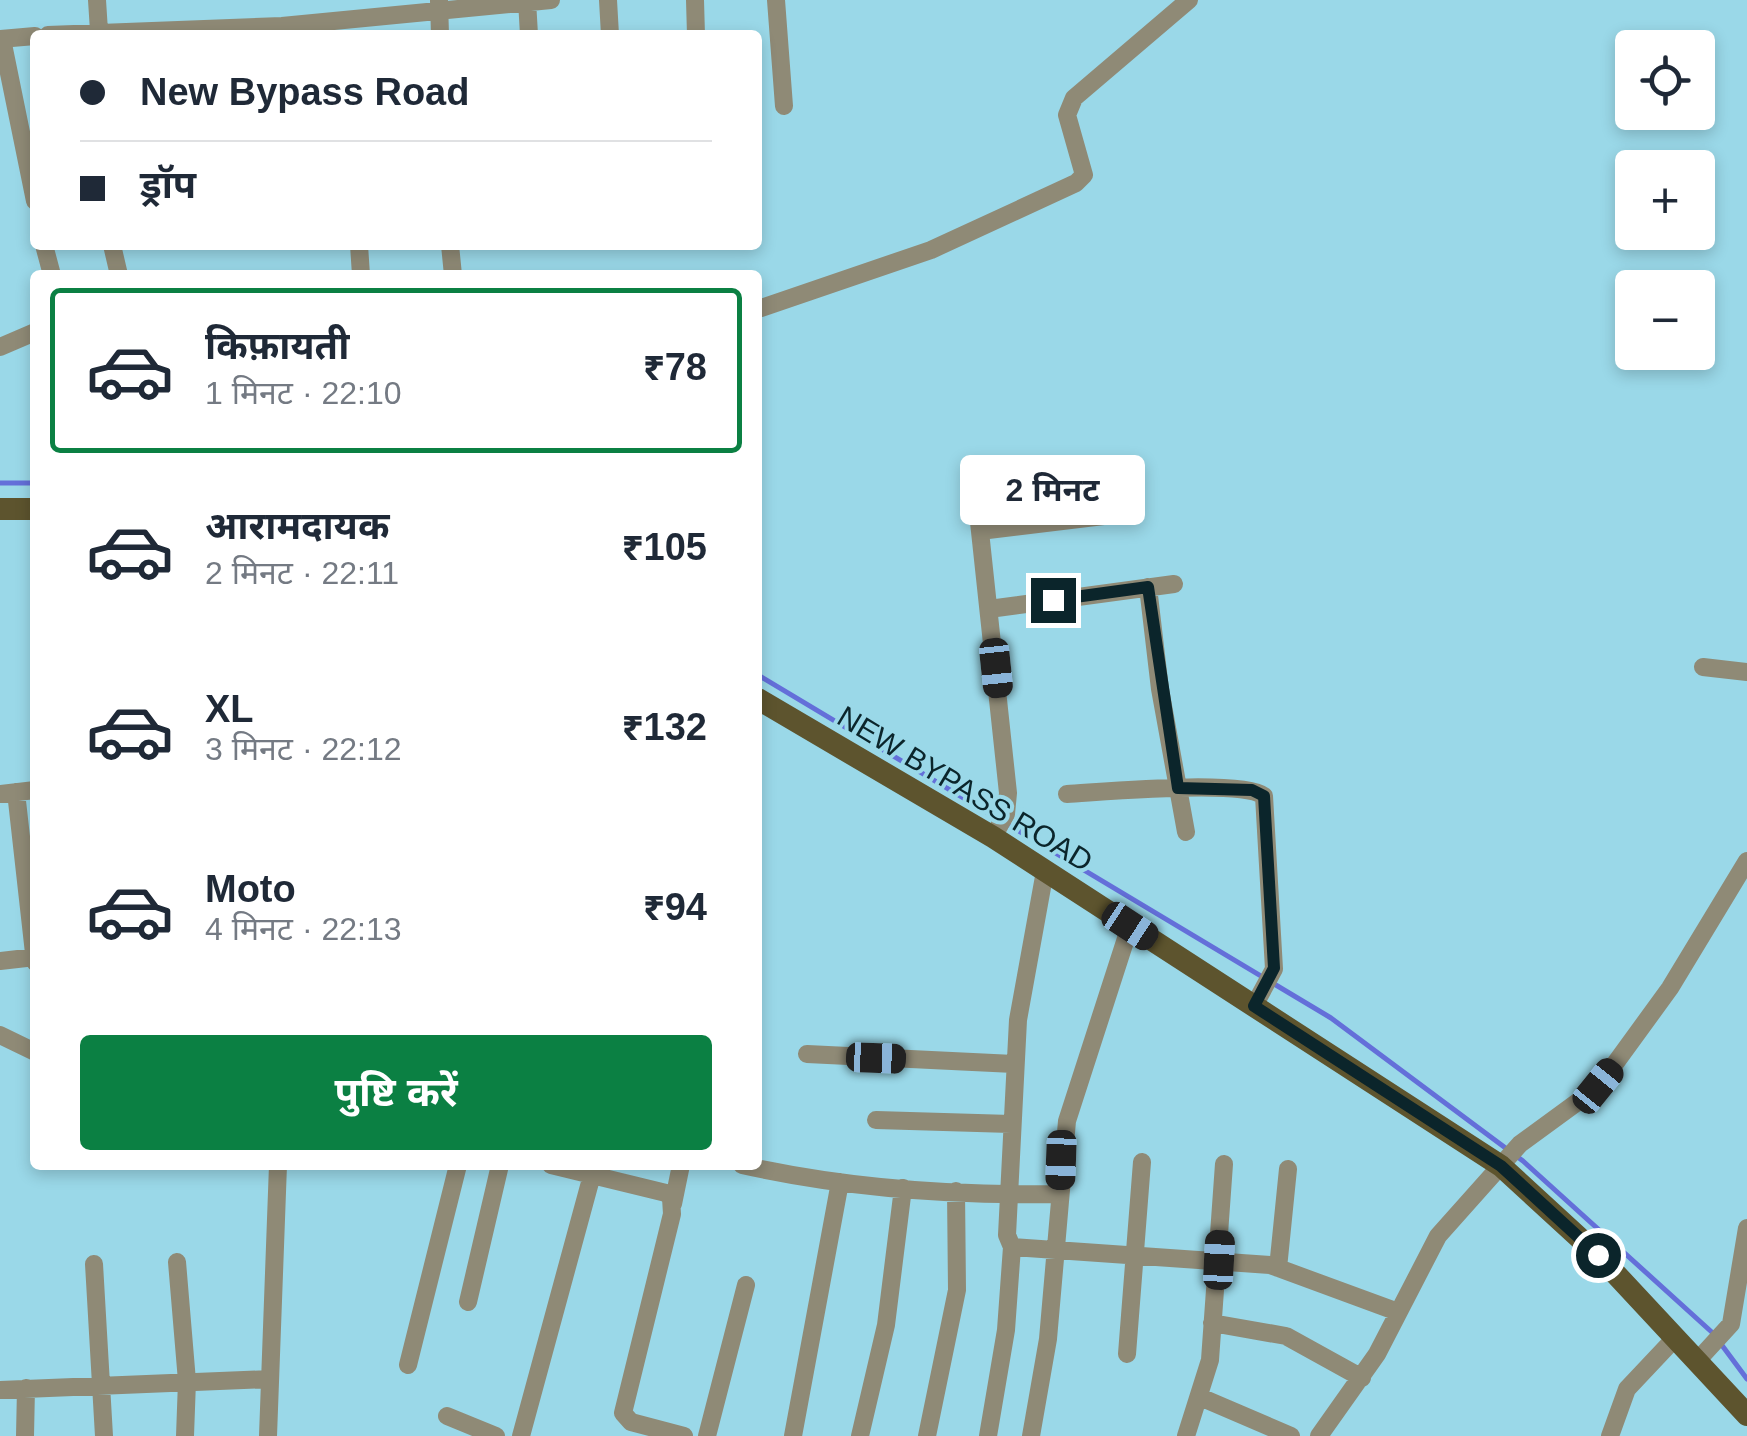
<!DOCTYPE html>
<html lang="hi">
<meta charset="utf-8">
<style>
:root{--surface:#fff;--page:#f6f6f7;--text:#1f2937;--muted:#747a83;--line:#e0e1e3;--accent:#0b8043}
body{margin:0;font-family:Arial,"Noto Sans Devanagari",sans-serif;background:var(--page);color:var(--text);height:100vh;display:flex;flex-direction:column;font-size:38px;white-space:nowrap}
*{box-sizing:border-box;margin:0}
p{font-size:32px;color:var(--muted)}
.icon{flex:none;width:55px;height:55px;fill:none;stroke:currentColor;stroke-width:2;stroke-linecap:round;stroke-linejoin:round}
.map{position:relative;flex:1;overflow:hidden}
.details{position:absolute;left:30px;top:270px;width:732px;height:900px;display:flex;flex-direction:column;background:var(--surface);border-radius:10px;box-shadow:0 5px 15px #0003}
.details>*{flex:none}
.hud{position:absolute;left:30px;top:30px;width:732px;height:220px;border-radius:10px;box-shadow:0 5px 15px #0003;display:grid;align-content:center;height:220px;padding:0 50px;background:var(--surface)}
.buttons{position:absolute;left:1615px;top:30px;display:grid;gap:20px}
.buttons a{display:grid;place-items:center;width:100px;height:100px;border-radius:10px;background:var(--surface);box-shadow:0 5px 15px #0003;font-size:50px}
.end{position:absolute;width:45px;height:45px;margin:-22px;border:12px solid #0b252b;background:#fff;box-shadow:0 0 0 5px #fff}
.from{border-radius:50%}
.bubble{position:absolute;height:70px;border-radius:10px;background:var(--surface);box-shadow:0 5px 15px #0003;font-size:32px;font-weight:700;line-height:70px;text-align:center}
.car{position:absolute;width:30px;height:60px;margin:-30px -15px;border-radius:12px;box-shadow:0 0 8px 2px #0007;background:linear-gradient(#222 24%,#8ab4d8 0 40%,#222 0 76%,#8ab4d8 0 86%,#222 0)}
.hud b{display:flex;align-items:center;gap:35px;height:95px;font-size:38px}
.hud b+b{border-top:2px solid var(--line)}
.hud i{width:25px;height:25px;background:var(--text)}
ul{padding:18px 0 0;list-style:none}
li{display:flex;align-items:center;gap:30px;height:165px;margin:0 20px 15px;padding:0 30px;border:5px solid transparent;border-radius:10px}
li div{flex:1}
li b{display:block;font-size:38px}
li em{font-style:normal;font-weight:700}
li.active{border-color:var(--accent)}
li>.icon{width:90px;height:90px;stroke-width:1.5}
.cta{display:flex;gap:20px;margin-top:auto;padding:20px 50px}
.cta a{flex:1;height:115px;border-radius:10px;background:var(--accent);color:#fff;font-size:40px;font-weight:700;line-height:115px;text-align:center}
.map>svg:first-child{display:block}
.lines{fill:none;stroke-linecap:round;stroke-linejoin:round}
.stream{stroke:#646fd9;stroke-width:5}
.minor{stroke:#8f8a76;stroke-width:18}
.major{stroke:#5d542e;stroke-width:22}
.route{stroke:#0b252b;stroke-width:12}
.labels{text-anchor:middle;stroke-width:8;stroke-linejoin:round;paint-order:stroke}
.street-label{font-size:30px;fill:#0b252b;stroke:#9ad8e8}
</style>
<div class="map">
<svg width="1747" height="1436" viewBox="0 0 1747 1436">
<rect width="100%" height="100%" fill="#9ad8e8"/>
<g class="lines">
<path class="stream" d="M 0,483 L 35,483
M 758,675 L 1331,1018 L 1523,1161 L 1715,1335
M 1721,1344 L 1747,1379"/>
<path class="minor" d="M 97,0 L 99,31
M 527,0 L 529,35
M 608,0 L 610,35
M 695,0 L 696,35
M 776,0 L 784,106
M 439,1 L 440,35
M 48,35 L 282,26 L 551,0
M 0,39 L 35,36
M 2,39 L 35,201
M 44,245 L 52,275
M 112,245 L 119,275
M 359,245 L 361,275
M 450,245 L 453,275
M 758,309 L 931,250 L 1076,183 L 1084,175 L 1067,115 L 1074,98 L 1189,0
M 0,347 L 35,332
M 973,466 L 1008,793 L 1006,814 L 993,837
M 980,531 L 1112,515
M 1148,587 L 1160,689 L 1186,832
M 989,609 L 1174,584
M 1703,667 L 1747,672
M 16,792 L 35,962
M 0,794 L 35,790
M 1067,794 C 1103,792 1241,779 1264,796 L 1274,969 L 1254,1006
M 1045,871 L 1018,1020 L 1007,1235 L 1012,1247 L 1270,1265 L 1398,1312
M 0,961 L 35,957
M 0,1035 L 35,1052
M 807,1054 L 1014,1064
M 876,1120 L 1011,1124
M 551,1165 L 666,1193 L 671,1198 L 672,1214 L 623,1413 L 631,1422 L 684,1436
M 742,1165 C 845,1188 954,1196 1060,1194
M 673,1204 L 681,1165
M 177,1262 L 187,1381 L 185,1436
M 94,1264 L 104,1436
M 1278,1268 L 1288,1169
M 468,1302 L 500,1165
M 1212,1323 L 1286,1336 L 1362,1378
M 1127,1354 L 1142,1162
M 1698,1360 L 1731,1324 L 1747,1228
M 408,1365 L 458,1165
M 0,1390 L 270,1379
M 1200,1397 L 1291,1436
M 447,1416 L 496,1436
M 25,1436 L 26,1388
M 268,1436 L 278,1165
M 521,1436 L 592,1175
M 707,1436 L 746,1285
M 793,1436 L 840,1182
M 860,1436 L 886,1325 L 903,1188
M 927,1436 L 957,1290 L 956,1191
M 988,1436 L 1006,1330 L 1012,1247
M 1031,1436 L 1048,1339 L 1067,1121 L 1130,926
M 1186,1436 L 1210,1360 L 1224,1164
M 1319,1436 L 1377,1354 L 1438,1236 L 1520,1144 L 1598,1087 L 1670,988 L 1747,861
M 1610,1436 L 1627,1389 L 1676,1337"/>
<path class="major" d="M 0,509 L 35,509
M 758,699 L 993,837 L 1501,1166 L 1598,1255 L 1747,1415"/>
</g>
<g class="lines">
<path class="route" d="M 1053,600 L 1148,587 L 1178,788 L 1252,790 L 1264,796 L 1274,968 L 1254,1006 L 1501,1166 L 1598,1255"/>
</g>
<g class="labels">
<g class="street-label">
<text transform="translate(965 789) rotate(31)" y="10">NEW BYPASS ROAD</text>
</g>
</g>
</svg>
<div class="buttons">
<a><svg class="icon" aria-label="locate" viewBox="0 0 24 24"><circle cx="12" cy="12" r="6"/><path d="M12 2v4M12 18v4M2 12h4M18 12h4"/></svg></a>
<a>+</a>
<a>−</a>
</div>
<i class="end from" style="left:1598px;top:1255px"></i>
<i class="end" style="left:1053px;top:600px"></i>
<div class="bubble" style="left:960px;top:455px;width:185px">2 मिनट</div>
<i class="car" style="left:996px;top:668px;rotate:174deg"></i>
<i class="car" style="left:1130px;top:926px;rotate:123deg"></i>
<i class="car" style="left:876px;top:1058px;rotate:92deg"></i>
<i class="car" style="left:1598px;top:1086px;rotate:39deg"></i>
<i class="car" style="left:1061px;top:1160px;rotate:182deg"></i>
<i class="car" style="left:1219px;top:1260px;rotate:3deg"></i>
<div class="hud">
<b><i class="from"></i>New Bypass Road</b>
<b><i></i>ड्रॉप</b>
</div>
<section class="details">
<ul>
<li class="active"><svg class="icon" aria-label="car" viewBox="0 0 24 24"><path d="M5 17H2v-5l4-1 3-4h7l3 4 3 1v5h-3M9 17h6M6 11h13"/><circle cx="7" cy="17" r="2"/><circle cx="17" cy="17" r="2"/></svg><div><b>किफ़ायती</b><p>1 मिनट · 22:10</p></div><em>₹78</em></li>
<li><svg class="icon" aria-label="car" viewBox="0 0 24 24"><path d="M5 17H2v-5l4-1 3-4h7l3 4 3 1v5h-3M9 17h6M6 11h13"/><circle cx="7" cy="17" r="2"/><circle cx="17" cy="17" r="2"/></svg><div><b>आरामदायक</b><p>2 मिनट · 22:11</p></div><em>₹105</em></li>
<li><svg class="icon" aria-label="car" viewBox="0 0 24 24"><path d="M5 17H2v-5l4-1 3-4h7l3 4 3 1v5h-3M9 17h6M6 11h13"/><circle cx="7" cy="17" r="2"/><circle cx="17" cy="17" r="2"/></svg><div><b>XL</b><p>3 मिनट · 22:12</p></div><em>₹132</em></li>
<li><svg class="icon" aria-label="car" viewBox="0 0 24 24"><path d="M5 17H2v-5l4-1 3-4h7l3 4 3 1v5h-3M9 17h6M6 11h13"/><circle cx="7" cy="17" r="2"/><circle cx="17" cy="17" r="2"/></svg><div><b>Moto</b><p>4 मिनट · 22:13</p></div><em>₹94</em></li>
</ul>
<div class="cta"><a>पुष्टि करें</a></div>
</section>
</div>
